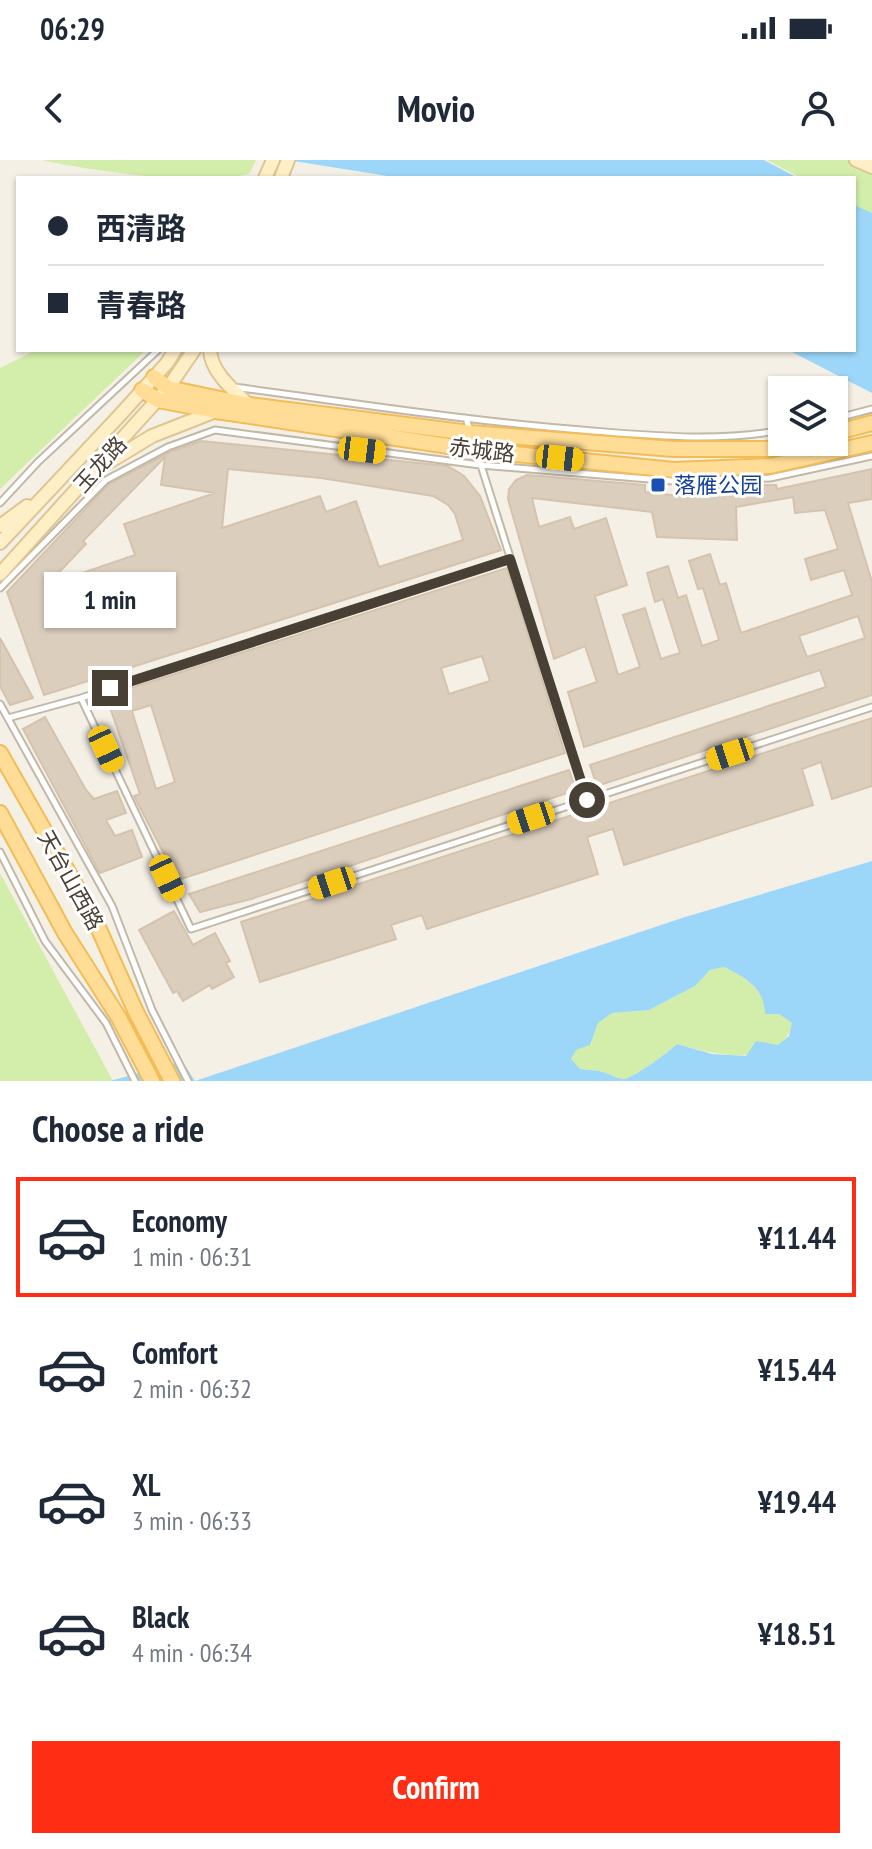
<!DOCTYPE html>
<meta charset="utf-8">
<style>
:root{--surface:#fff;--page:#f2f2f3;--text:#1f2937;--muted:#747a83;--line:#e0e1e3;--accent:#ff2d14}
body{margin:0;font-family:"PT Sans Narrow","Noto Sans SC",sans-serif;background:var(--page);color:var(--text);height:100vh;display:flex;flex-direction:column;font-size:30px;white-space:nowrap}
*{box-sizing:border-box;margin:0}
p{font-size:26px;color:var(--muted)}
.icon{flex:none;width:44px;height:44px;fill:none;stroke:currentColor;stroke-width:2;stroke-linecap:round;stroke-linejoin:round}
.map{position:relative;height:921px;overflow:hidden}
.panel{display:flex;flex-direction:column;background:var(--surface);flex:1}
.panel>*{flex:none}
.guide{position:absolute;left:16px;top:16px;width:840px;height:176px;border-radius:0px;box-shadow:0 2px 6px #0004;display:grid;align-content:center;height:176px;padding:0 32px;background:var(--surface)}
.fabs{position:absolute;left:768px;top:216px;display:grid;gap:16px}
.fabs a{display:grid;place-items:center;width:80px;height:80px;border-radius:0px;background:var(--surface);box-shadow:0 2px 6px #0004;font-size:40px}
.end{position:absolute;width:36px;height:36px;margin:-18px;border:10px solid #494035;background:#fff;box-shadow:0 0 0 4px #fff}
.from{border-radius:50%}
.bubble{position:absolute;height:56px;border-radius:0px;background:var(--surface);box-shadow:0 2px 6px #0004;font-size:26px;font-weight:800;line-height:56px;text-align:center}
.car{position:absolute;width:24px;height:48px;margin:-24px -12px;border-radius:10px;box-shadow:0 0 6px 2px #0007;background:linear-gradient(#f5c518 24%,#345 0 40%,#f5c518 0 76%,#345 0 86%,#f5c518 0)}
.guide b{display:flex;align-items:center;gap:28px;height:76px;font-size:30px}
.guide b+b{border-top:2px solid var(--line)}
.guide i{width:20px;height:20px;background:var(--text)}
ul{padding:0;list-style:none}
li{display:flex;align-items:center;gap:24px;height:120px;margin:0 16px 12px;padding:0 16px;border:4px solid transparent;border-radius:0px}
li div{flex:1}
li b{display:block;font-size:30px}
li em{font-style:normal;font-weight:800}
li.selected{border-color:var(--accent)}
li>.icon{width:72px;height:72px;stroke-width:1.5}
h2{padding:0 32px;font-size:36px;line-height:96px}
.cta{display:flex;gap:16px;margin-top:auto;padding:16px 32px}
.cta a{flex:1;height:92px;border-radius:0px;background:var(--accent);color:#fff;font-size:32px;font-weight:800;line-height:92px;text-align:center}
.status{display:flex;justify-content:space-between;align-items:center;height:56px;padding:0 40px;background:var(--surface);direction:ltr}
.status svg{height:22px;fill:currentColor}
header{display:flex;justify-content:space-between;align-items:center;height:104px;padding:0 32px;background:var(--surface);font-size:36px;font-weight:800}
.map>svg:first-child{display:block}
.green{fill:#d2eeaa}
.water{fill:#9cd7f9;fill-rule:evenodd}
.building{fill:#dbcebd;stroke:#d4c3ad;stroke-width:2;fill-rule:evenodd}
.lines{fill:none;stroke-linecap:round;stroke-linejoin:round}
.lane-casing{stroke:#c2b8a8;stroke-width:9}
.secondary-casing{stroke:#dec693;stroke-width:16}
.primary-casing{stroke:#f2bd58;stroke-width:18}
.lane{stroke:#fff;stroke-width:5}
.secondary{stroke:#ffefc7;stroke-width:12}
.primary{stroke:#ffdd96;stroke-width:14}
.route{stroke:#494035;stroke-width:10}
.transit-dot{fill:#1a4fb4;stroke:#fff;stroke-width:3}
.labels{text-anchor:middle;stroke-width:6;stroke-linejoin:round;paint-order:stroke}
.street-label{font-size:22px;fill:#494035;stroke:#fff}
.transit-label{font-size:22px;fill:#164399;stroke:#fff;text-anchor:start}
</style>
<div class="status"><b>06:29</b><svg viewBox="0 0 49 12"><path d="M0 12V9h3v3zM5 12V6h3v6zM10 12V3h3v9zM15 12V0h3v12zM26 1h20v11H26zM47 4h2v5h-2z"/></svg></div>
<header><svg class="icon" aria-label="back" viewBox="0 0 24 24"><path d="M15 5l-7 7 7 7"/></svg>Movio<svg class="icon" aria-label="person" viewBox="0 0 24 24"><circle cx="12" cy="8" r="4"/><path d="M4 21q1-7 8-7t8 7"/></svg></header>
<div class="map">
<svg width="872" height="921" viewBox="0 0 872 921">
<rect width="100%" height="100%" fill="#f5f0e6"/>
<path class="green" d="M 42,0 L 256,0 L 250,13 C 212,29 86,10 42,0 Z
M 767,0 L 856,0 L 872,8 L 872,57 L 854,47 L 854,18 L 801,18 Z
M 36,190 L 146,190 L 0,329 L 0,208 Z
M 0,713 L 113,921 L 0,921 Z
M 724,807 C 746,818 764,827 766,854 L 779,854 L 793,863 C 780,911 712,894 677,884 C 670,891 632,919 624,919 C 617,919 612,915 606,913 C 598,910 588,910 580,909 L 571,899 L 575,890 L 590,885 L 598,863 L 612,853 L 649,850 L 695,826 L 710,810 Z"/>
<path class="water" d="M 287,0 L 764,0 L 798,18 L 400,18 Z
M 854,45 L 872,53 L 872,233 L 788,190 L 854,190 Z
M 872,701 L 872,921 L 110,921 L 182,901 L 195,921 L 682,758 ZM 724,807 C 746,818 764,827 765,854 L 779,854 L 792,863 L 789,876 L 778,885 L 756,881 L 746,896 L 712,894 L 677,884 C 670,891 632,919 624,919 C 617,919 612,915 606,913 C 598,910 588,910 580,909 L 571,899 L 576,890 L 590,885 L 598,863 L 612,853 L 649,850 L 695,826 L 710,810 Z"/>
<path class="building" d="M 201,281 L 448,306 L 464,316 L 480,336 L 501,390 L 44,535 L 7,432 L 109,324 L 170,292 ZM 165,297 L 161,325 L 215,333 L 124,364 L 135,395 L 47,425 L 86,384 L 83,381 ZM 228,309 L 321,318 L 433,336 L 448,345 L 455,354 L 463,380 L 379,407 L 356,341 L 326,352 L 320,336 L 222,368 Z
M 872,309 L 872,339 L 848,343 L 872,422 L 872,535 L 597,626 L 590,605 L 826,527 L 820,510 L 584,587 L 568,532 L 597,522 L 585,486 L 554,499 L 508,339 L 509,329 L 516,320 L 527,315 L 645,325 L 645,332 L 680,336 L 680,327 L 776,325 L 777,329 ZM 793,337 L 795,353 L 825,350 L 838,389 L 805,399 L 811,420 L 844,410 L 852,435 L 741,473 L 726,423 L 720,425 L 710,394 L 689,401 L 698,429 L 703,428 L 719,480 L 702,486 L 686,435 L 678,438 L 668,406 L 647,413 L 655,442 L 663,439 L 680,493 L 661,499 L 645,448 L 623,455 L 640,507 L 618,515 L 595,436 L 627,425 L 606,358 L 574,369 L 570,357 L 539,367 L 532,338 L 652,352 L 657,377 L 737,380 L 736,347 ZM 858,456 L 865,478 L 807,497 L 799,476 Z
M 507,408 L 565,593 L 181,719 L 163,692 L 134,636 L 140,634 L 106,536 ZM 482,496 L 490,521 L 449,534 L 441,508 ZM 151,545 L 175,622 L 156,629 L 132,551 Z
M 0,478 L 33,538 L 10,545 L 0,526 Z
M 45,557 L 86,630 L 94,639 L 117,631 L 126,653 L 106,660 L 115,676 L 132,670 L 142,697 L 100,713 L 23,569 Z
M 872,558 L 872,626 L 832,639 L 821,602 L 802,609 L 813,645 L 624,705 L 613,669 L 609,670 L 587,677 L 598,714 L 427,769 L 422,755 L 391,765 L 396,779 L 260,822 L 241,762 Z
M 569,610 L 576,630 L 251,739 L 200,752 L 189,734 Z
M 174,751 L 193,785 L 215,773 L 230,801 L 226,803 L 234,817 L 212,829 L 210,825 L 183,841 L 177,831 L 173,833 L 139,770 Z"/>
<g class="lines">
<defs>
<path id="lane" d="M 234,227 C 354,243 473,262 593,271 C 655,276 720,282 782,270
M 466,258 L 587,640
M 834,259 L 872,249
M 0,343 L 38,302 L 158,190
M 0,428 L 106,320 L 168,287 L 215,270 L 480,305 L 673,321 L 770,318 L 872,296
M 81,538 L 191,769 L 872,547
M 0,544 L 112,746 L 152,850 L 188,921
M 8,558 L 81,538 L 510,399
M 0,692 L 45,781 L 106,863 L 135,921"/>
<path id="secondary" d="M 856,0 L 872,7
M 265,18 L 273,0
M 281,18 L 288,0
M 210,190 C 211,212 233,230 249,245
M 106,304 L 152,276 L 216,251
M 0,366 L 27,346
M 0,383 L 120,255 L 167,203 L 175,190
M 0,414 L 168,228 L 194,190"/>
<path id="primary" d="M 154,217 L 168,228 L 249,245 L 470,273 L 674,289 L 767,289 L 795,282
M 142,230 L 158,240 L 216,251 L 475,290 L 674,310 L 770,306 L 872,283
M 834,273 L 872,263
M 0,593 L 93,756 L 135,850 L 172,921
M 0,653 L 65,773 L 119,858 L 152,921"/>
</defs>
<use href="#lane" class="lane-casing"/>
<use href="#secondary" class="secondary-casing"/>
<use href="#primary" class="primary-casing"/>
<use href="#lane" class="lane"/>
<use href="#secondary" class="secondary"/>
<use href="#primary" class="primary"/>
</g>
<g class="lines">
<path class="route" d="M 110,528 L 510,399 L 587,640"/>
</g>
<rect class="transit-dot" x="650" y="317" width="16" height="16" rx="4"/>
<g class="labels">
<g class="street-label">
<text transform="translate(482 290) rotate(7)" y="8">赤城路</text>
<text transform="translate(100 304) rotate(-48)" y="8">玉龙路</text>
<text transform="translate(71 720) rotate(61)" y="8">天台山西路</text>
</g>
<g class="transit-label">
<text x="674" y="333">落雁公园</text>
</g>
</g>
</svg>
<div class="fabs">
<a><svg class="icon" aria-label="layers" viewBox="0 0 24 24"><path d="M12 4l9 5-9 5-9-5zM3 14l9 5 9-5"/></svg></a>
</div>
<i class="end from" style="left:587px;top:640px"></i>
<i class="end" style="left:110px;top:528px"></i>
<div class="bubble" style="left:44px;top:412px;width:132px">1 min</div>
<i class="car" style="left:362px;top:290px;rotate:97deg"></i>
<i class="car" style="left:560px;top:298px;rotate:96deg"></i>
<i class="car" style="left:106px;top:589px;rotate:155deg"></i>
<i class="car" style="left:730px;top:594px;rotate:252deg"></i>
<i class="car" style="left:531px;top:658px;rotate:252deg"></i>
<i class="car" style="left:167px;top:718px;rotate:155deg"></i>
<i class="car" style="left:332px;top:723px;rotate:252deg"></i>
<div class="guide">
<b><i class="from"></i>西清路</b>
<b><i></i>青春路</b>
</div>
</div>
<section class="panel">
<h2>Choose a ride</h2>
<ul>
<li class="selected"><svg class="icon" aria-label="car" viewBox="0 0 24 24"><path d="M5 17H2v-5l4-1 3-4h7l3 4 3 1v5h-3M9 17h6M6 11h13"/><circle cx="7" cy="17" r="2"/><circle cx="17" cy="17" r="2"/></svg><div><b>Economy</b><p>1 min · 06:31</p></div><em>¥11.44</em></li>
<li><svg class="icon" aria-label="car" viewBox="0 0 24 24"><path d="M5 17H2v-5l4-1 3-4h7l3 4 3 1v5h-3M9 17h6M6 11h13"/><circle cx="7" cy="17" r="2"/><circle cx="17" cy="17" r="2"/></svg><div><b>Comfort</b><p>2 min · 06:32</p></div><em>¥15.44</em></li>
<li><svg class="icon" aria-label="car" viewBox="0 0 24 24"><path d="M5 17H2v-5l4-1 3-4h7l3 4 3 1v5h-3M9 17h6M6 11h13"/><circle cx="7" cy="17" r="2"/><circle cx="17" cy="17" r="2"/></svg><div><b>XL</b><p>3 min · 06:33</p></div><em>¥19.44</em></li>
<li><svg class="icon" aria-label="car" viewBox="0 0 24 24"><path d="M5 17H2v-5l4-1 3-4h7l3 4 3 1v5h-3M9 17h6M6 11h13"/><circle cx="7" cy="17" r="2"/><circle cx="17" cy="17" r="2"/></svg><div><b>Black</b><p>4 min · 06:34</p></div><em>¥18.51</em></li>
</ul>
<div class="cta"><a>Confirm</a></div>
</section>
